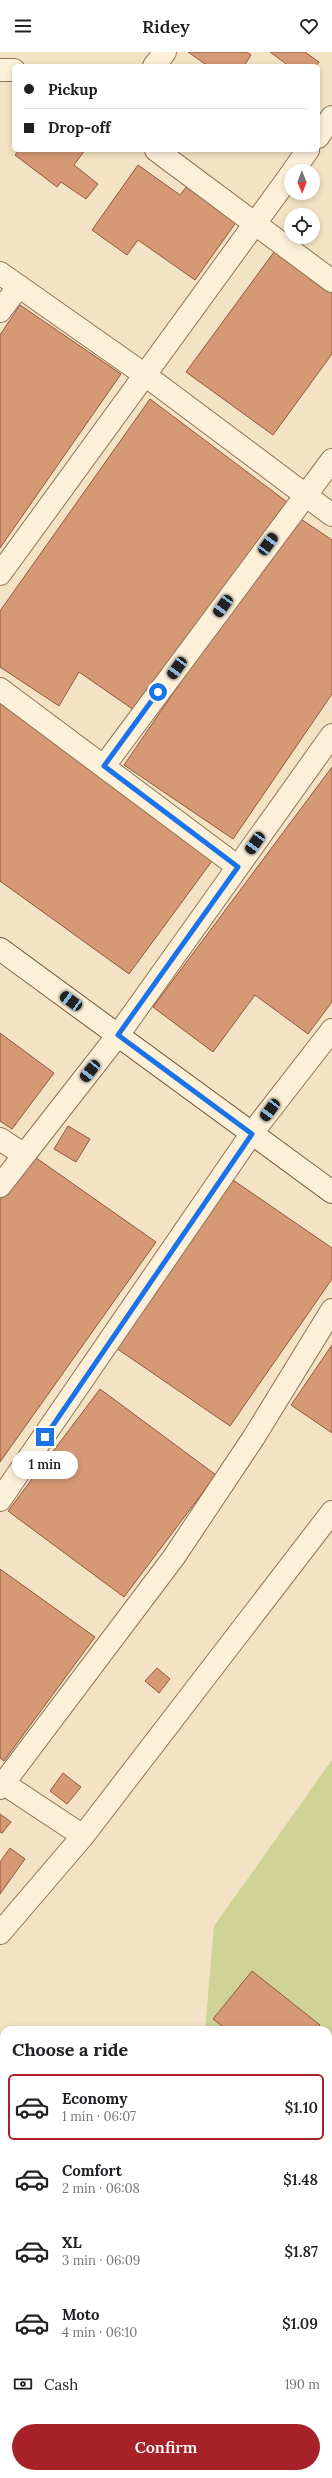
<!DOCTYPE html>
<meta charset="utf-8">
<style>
:root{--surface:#fff;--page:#f2f2f2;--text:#202124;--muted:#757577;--line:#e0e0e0;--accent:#a62128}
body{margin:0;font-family:Lora,serif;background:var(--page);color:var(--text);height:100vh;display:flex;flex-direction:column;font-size:15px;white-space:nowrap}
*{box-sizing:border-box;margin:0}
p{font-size:13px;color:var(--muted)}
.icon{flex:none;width:22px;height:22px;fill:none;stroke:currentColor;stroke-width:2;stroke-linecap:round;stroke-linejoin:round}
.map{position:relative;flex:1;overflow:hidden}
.sheet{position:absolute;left:0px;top:1974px;width:332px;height:452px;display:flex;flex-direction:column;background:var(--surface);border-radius:12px 12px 0 0;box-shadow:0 2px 6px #0003}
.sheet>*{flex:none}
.banner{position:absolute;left:12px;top:12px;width:308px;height:88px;border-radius:6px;box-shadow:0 2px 6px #0003;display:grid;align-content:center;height:88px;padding:0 12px;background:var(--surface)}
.needle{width:26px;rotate:179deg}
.buttons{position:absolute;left:284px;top:112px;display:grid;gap:8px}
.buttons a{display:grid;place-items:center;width:36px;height:36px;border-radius:50%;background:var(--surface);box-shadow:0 2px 6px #0003;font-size:20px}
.end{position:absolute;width:18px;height:18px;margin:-9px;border:5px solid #1a73e8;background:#fff;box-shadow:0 0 0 2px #fff}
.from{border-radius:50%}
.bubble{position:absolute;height:28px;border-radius:14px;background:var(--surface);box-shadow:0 2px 6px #0003;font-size:13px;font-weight:600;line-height:28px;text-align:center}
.car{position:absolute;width:12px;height:24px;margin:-12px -6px;border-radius:5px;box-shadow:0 0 3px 1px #0007;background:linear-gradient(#222 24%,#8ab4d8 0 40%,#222 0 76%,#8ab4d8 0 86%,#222 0)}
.banner b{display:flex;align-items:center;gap:14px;height:38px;font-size:15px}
.banner b+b{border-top:1px solid var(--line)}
.banner i{width:10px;height:10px;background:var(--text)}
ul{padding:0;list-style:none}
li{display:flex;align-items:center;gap:12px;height:66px;margin:0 8px 6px;padding:0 4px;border:2px solid transparent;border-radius:6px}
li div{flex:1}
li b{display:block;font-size:15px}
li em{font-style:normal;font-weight:600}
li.current{border-color:var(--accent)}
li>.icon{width:36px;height:36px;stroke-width:1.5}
h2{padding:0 12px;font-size:18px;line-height:48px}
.pay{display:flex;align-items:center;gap:10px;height:44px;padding:0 12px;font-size:15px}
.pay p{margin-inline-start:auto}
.cta{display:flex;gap:8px;margin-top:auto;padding:8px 12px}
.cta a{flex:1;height:46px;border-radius:24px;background:var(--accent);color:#fff;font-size:16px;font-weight:600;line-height:46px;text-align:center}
header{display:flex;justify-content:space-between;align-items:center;height:52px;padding:0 12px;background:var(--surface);font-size:18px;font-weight:600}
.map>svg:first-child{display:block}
.green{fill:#cfd396}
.building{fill:#d59976;stroke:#92593b}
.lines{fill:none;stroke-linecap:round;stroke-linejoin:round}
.street-casing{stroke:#907358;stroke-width:24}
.secondary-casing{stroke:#72543b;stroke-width:24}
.street{stroke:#fcf0d9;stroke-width:22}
.secondary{stroke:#fcf0d9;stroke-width:22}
.route{stroke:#1a73e8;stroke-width:5}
</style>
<header><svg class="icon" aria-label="menu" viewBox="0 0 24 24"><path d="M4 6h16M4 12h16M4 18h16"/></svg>Ridey<svg class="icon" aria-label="heart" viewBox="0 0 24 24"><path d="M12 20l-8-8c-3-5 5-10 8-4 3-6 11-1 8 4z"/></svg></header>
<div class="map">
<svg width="332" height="2426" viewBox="0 0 332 2426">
<rect width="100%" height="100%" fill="#f3e3c4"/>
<path class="green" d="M 332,1708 L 332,2426 L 84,2426 L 85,2422 L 328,2422 L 328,1978 L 205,1978 L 214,1874 Z"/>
<path class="building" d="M 188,0 L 247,0 L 251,3 L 244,14 L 208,14 Z
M 270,0 L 305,0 L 319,10 L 316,14 L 289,14 Z
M 19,98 L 85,98 L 74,113 L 98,132 L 86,147 L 61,130 L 57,135 L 15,103 Z
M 138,113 L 180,143 L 187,134 L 237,169 L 195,228 L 138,188 L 127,203 L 92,178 Z
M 274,200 L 332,241 L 332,302 L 273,383 L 186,320 Z
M 20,253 L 121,322 L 0,496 L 0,283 Z
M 150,347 L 287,450 L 134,658 L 79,620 L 59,654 L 0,615 L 0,559 Z
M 295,463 L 332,488 L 332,642 L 233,787 L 124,713 Z
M 0,650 L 215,805 L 129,922 L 0,829 Z
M 332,715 L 332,950 L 308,982 L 255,943 L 213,1000 L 153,955 Z
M 0,981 L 54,1021 L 12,1077 L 0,1069 Z
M 68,1074 L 90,1087 L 76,1110 L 54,1097 Z
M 32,1103 L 156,1190 L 0,1410 L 0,1148 Z
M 233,1128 L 332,1196 L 332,1227 L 230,1374 L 116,1296 Z
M 332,1293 L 332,1381 L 291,1353 Z
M 100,1337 L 216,1423 L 124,1545 L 8,1459 Z
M 0,1517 L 95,1585 L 4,1709 L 0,1706 Z
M 157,1616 L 170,1627 L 159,1641 L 145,1629 Z
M 63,1721 L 81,1735 L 67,1752 L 50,1739 Z
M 0,1762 L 11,1770 L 2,1781 L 0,1780 Z
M 10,1796 L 25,1807 L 0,1842 L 0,1810 Z
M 252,1919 L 320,1973 L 316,1978 L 227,1978 L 213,1967 Z"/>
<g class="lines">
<defs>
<path id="street" d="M 154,14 L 165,0
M 0,18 L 14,18
M 318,85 L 332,65
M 156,98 L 332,229
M 293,119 L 308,98
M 0,221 L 145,323 L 332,463
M 0,259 L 19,234
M 0,522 L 291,122
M 0,637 L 238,815
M 104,714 L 332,408
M 0,1087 L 24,1103
M 0,1134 L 118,983 L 332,683
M 0,1448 L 252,1081 L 332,978
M 0,1729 L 83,1784
M 0,1736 L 174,1505 L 254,1385 L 332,1258
M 0,1881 L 83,1784 L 332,1460"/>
<path id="secondary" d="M 0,897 L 332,1140"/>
</defs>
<use href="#street" class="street-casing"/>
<use href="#secondary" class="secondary-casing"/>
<use href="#street" class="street"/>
<use href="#secondary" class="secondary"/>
</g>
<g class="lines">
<path class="route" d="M 45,1385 L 252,1082 L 118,983 L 238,815 L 104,714 L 158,640"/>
</g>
</svg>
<div class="buttons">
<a><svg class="needle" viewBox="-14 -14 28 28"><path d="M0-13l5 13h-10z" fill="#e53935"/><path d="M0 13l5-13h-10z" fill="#757577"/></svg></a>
<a><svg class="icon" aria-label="locate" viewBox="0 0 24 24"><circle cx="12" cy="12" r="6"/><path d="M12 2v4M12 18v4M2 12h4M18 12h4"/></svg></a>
</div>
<i class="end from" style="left:158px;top:640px"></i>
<i class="end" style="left:45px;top:1385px"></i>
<div class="bubble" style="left:12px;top:1399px;width:66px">1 min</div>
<i class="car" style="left:268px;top:492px;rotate:36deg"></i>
<i class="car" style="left:223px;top:554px;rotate:216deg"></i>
<i class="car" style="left:177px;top:616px;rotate:216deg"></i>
<i class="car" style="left:255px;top:791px;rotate:215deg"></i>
<i class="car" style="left:71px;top:949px;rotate:306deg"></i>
<i class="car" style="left:90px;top:1019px;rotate:218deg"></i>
<i class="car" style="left:270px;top:1058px;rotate:217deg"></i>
<div class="banner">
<b><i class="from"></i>Pickup</b>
<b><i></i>Drop-off</b>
</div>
<section class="sheet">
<h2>Choose a ride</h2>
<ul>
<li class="current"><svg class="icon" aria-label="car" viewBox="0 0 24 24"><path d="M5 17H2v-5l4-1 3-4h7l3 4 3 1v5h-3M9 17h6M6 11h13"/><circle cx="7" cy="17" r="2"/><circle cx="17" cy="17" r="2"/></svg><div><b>Economy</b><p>1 min · 06:07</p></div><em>$1.10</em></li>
<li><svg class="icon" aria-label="car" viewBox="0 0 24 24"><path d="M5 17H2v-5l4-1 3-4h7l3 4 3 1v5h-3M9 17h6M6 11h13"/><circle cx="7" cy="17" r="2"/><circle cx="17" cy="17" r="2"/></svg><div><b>Comfort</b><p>2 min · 06:08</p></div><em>$1.48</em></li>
<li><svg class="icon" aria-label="car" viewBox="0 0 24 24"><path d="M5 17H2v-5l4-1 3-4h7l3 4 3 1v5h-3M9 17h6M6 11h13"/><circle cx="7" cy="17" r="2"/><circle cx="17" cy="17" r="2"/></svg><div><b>XL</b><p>3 min · 06:09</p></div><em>$1.87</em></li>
<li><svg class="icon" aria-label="car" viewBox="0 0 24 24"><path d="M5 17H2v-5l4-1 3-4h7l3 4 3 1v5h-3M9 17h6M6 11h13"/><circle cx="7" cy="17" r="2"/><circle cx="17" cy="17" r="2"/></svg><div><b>Moto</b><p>4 min · 06:10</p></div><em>$1.09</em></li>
</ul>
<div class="pay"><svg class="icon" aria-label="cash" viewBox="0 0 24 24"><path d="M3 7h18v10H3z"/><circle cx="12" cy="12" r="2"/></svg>Cash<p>190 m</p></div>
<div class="cta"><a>Confirm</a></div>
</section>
</div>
